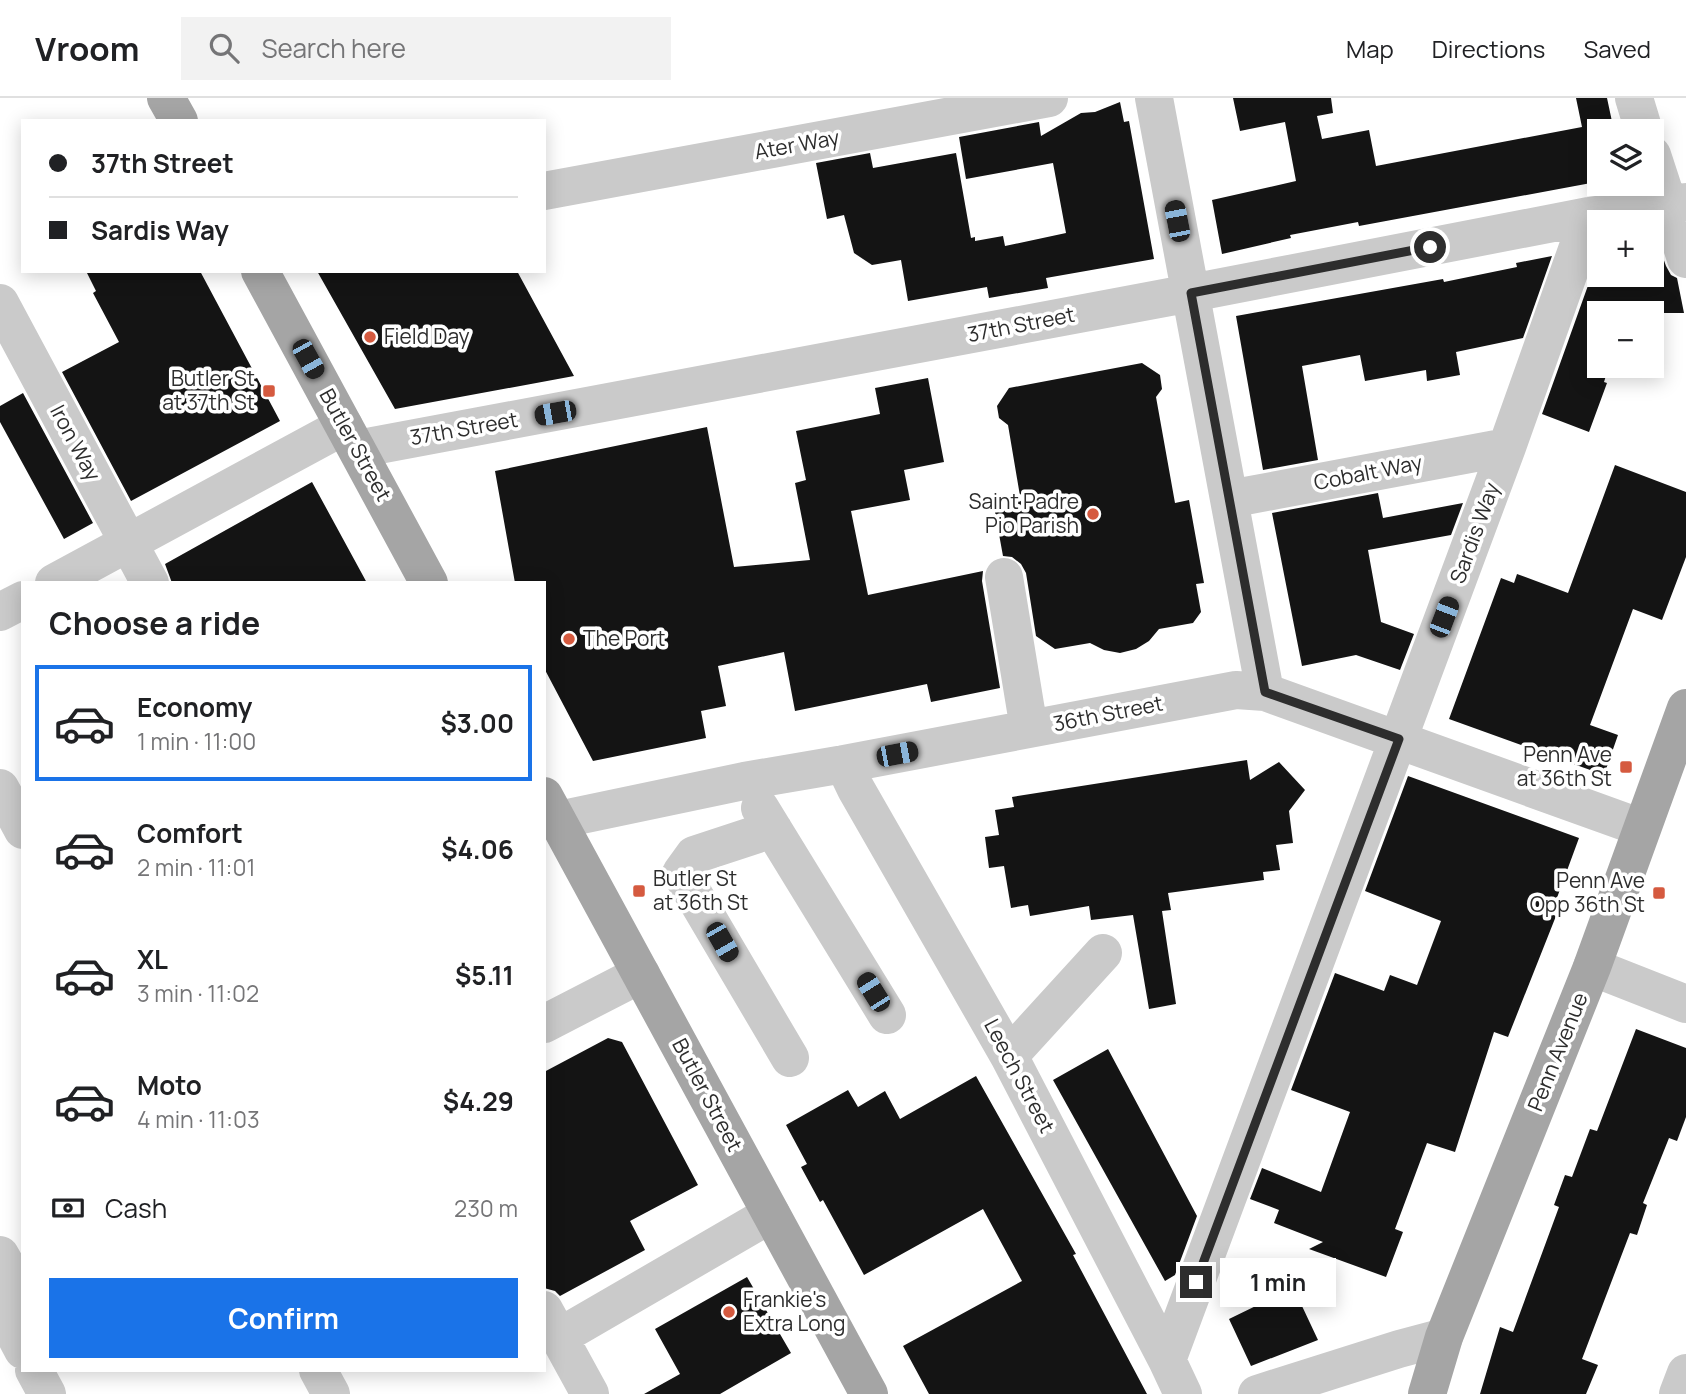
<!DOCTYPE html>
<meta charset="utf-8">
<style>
:root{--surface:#fff;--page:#f2f2f2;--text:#202124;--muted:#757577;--line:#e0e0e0;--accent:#1a73e8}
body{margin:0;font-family:Manrope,sans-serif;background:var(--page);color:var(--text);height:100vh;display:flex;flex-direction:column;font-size:26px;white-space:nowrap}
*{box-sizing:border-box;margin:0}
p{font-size:23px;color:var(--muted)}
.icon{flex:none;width:38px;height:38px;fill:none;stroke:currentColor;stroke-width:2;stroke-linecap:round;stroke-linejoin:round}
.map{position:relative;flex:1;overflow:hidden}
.sheet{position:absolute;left:21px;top:483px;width:525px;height:791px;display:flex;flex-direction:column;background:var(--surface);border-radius:0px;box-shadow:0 4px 18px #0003}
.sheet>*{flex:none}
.guide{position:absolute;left:21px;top:21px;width:525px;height:154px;border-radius:0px;box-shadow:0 4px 18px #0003;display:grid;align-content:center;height:154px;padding:0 28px;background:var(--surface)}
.buttons{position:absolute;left:1587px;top:21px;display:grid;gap:14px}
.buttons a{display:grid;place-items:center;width:77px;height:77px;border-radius:0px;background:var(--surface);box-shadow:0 4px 18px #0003;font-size:35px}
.end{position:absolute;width:32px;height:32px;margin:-16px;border:9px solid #2d2d2d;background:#fff;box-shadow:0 0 0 4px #fff}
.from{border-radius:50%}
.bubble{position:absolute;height:49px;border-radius:0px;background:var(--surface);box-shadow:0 4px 18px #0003;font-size:23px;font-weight:700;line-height:49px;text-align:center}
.car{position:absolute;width:21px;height:42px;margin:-21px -10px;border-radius:9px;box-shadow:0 0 5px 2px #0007;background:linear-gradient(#222 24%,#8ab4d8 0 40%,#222 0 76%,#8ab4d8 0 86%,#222 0)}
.guide b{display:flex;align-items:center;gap:24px;height:66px;font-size:26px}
.guide b+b{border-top:2px solid var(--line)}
.guide i{width:18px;height:18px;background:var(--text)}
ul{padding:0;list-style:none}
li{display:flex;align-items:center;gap:21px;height:116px;margin:0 14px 10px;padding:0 14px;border:4px solid transparent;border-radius:0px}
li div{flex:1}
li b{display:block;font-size:26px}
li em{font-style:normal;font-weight:700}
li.active{border-color:var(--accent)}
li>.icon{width:63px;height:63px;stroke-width:1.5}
h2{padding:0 28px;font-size:32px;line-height:84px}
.pay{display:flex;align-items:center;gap:18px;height:77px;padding:0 28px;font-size:26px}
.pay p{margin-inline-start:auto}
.cta{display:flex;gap:14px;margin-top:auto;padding:14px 28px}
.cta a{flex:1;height:80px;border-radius:0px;background:var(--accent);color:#fff;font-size:28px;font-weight:700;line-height:80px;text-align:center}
header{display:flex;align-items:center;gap:42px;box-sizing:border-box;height:98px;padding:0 35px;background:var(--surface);border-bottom:2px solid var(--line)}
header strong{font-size:33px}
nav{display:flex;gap:38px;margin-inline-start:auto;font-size:24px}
.search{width:490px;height:63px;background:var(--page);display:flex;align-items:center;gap:18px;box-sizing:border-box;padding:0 24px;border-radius:0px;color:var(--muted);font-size:26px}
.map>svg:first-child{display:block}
.building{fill:#141414}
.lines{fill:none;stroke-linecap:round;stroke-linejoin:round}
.minor{stroke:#cacaca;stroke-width:38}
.major{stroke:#a5a5a5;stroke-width:38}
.route{stroke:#2d2d2d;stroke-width:9}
.poi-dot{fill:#d55a3f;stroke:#fff;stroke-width:2.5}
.labels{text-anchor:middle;stroke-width:7;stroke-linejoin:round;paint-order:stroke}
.street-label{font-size:21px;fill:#2d2d2d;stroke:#fff}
.poi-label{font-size:21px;fill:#2d2d2d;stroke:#fff;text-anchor:start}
</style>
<header>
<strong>Vroom</strong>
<div class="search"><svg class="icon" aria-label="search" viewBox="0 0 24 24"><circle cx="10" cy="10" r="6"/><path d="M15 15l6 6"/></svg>Search here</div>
<nav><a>Map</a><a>Directions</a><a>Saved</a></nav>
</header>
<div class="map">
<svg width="1686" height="1296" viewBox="0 0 1686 1296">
<rect width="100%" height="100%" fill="#fff"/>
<path class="building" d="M 1233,0 L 1331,0 L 1333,15 L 1317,18 L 1322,41 L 1369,32 L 1376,68 L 1582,29 L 1576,0 L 1607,0 L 1614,33 L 1600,33 L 1600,81 L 1590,83 L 1591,85 L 1359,128 L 1358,124 L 1290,137 L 1291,140 L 1222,156 L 1212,102 L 1296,83 L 1285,24 L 1240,33 Z
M 1120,4 L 1124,24 L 1129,23 L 1154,161 L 1046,180 L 1048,190 L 989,200 L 987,189 L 908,203 L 901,162 L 872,167 L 854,155 L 844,117 L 827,121 L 816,65 L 870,55 L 873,70 L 956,55 L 971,140 L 975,139 L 975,143 L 1003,138 L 1005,148 L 1066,135 L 1053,65 L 966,81 L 959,39 L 1039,24 L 1041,38 L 1081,15 L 1095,14 Z
M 1656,140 L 1666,168 L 1671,177 L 1677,180 L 1684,215 L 1663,215 L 1664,224 L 1652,226 L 1652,215 L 1600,215 L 1600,268 L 1609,268 L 1604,284 L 1607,285 L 1589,334 L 1542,316 L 1600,154 L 1600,177 L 1652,177 L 1652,141 Z
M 1552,158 L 1523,240 L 1456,254 L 1460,277 L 1427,283 L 1426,272 L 1365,283 L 1360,257 L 1302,268 L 1318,362 L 1263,372 L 1236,218 L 1443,181 L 1444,184 L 1517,169 L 1516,165 Z
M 86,173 L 200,173 L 280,323 L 131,403 L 62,274 L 119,244 L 93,195 L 96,193 Z
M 317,173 L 517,173 L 574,278 L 395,311 Z
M 1142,265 L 1160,277 L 1162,291 L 1156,299 L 1175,405 L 1189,402 L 1204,485 L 1196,486 L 1201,514 L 1193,525 L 1159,531 L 1149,543 L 1136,551 L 1120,555 L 1104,552 L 1090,545 L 1055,551 L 1036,538 L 1026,475 L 1021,466 L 1012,459 L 1003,458 L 993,403 L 1020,398 L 1008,327 L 999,320 L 997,308 L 1009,290 Z
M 928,280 L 944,364 L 904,372 L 910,402 L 851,413 L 868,497 L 983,473 L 982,483 L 1000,590 L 931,604 L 927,586 L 795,613 L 784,554 L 718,568 L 726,608 L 701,613 L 706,640 L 593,663 L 544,570 L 544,485 L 515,485 L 495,373 L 707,329 L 734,469 L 810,462 L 795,385 L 806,382 L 796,333 L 880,316 L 875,290 Z
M 23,295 L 93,425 L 64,441 L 0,324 L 0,308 Z
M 1615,367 L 1686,394 L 1686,459 L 1662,522 L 1633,511 L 1590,627 L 1618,637 L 1604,677 L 1449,621 L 1501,480 L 1514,485 L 1517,476 L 1568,495 Z
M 312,384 L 367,485 L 172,485 L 165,466 Z
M 1378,395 L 1383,420 L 1463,405 L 1451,437 L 1368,452 L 1381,524 L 1414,536 L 1400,572 L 1356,557 L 1302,568 L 1272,415 Z
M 1247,662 L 1250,682 L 1279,664 L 1305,692 L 1289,713 L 1293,745 L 1276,747 L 1280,772 L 1263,774 L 1264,782 L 1168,795 L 1171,812 L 1162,813 L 1176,906 L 1149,911 L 1133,817 L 1091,822 L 1089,808 L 1030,818 L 1028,807 L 1011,810 L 1004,768 L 989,770 L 985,739 L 999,737 L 995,712 L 1014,709 L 1012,699 Z
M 1408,678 L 1579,740 L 1551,816 L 1556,818 L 1508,939 L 1494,934 L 1455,1054 L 1427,1045 L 1395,1131 L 1403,1134 L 1386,1179 L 1309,1151 L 1323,1144 L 1274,1125 L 1279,1112 L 1250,1101 L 1262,1070 L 1321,1094 L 1350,1014 L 1291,992 L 1335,875 L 1384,893 L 1390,877 L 1417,887 L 1441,823 L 1365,793 Z
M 1636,931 L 1686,950 L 1686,1019 L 1677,1043 L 1669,1040 L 1643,1105 L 1647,1107 L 1637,1137 L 1630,1135 L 1582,1261 L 1598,1267 L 1586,1296 L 1480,1296 L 1500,1229 L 1513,1234 L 1559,1109 L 1554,1107 L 1565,1077 L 1572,1079 L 1590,1031 L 1597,1033 Z
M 608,940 L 622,944 L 698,1087 L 630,1123 L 645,1152 L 560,1198 L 555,1193 L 544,1190 L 544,974 Z
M 1108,951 L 1197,1118 L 1175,1177 L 1165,1183 L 1053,982 Z
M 976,978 L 1076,1156 L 1073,1157 L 1147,1296 L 929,1296 L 903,1248 L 1022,1183 L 983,1111 L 864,1177 L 823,1102 L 820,1104 L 801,1069 L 807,1066 L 786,1027 L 848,992 L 858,1009 L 885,993 L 900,1021 Z
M 1287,1161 L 1308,1206 L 1302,1208 L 1318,1242 L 1251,1268 L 1229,1221 L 1266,1203 L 1254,1177 Z
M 747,1179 L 791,1255 L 720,1296 L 644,1296 L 680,1276 L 655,1231 Z"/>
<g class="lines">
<path class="minor" d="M 1154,0 L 1265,594
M 1634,0 L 1644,33
M 1652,57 L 1686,161
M 544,93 L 1049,0
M 0,205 L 150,485
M 357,351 L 1191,195 L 1589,118 L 1686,104
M 1229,401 L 1507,349
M 1004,479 L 1029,631
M 54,485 L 344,328
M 0,514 L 23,502
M 844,666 L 856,691 L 1009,958 L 1167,1262 L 1183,1296
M 0,690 L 23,732
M 760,710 L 887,917
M 558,722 L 744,683 L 844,666 L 1236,592 L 1265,594 L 1642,730
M 773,731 L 694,757 L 681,775 L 790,960
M 1592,869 L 1686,906
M 544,926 L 641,876
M 1009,958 L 1103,855
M 0,1157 L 12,1178 L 7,1222
M 544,1212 L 590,1296
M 7,1222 L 23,1252
M 559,1239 L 771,1116
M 1167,1262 L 1507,349 L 1589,118
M 34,1272 L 47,1296
M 318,1272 L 331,1296
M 1257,1296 L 1399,1251 L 1444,1239
M 1678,1296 L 1686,1275"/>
<path class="major" d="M 166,0 L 179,23
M 260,173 L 429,485
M 544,698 L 869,1296
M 1427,1296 L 1444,1239 L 1592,869 L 1686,610"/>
</g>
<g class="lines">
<path class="route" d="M 1196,1184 L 1399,641 L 1265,594 L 1191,195 L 1430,149"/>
</g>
<g class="poi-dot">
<circle cx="370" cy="239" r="7"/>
<rect x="262" y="286" width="14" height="14" rx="3.5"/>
<circle cx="1093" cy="416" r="7"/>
<circle cx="569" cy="541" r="7"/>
<rect x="1619" y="662" width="14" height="14" rx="3.5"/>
<rect x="632" y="786" width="14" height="14" rx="3.5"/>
<rect x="1652" y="788" width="14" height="14" rx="3.5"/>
<circle cx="729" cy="1214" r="7"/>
</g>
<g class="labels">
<g class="street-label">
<text transform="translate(797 47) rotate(-10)" y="7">Ater Way</text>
<text transform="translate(1021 227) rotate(-11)" y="7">37th Street</text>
<text transform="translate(464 331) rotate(-10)" y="7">37th Street</text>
<text transform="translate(75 345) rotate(62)" y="7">Iron Way</text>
<text transform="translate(355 347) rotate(61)" y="7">Butler Street</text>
<text transform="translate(1368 375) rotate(-11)" y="7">Cobalt Way</text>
<text transform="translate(1475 435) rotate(-70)" y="7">Sardis Way</text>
<text transform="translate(1108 616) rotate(-11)" y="7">36th Street</text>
<text transform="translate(1558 954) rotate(-68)" y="7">Penn Avenue</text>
<text transform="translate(1019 978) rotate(62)" y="7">Leech Street</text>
<text transform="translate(707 997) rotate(62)" y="7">Butler Street</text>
</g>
<g class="poi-label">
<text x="384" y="246">Field Day</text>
<text x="255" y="288" text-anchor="end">Butler St<tspan x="255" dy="24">at 37th St</tspan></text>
<text x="1079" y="411" text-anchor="end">Saint Padre<tspan x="1079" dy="24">Pio Parish</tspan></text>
<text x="583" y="548">The Port</text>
<text x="1612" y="664" text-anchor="end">Penn Ave<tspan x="1612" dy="24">at 36th St</tspan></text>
<text x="653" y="788">Butler St<tspan x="653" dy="24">at 36th St</tspan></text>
<text x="1645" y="790" text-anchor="end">Penn Ave<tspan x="1645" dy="24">Opp 36th St</tspan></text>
<text x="743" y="1209">Frankie's<tspan x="743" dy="24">Extra Long</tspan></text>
</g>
</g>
</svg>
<div class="buttons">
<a><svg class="icon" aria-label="layers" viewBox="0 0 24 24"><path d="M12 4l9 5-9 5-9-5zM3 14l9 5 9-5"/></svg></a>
<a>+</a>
<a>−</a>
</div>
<i class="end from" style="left:1430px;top:149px"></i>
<i class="end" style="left:1196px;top:1184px"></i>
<div class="bubble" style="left:1220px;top:1160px;width:116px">1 min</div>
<i class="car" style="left:1177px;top:123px;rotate:349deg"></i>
<i class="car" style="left:308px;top:261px;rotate:151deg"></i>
<i class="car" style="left:555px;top:315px;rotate:260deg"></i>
<i class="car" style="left:1444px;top:519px;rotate:21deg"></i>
<i class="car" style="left:897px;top:656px;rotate:79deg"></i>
<i class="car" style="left:722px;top:844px;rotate:150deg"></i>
<i class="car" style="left:873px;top:894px;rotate:328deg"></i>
<div class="guide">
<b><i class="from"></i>37th Street</b>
<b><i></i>Sardis Way</b>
</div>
<section class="sheet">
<h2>Choose a ride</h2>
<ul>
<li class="active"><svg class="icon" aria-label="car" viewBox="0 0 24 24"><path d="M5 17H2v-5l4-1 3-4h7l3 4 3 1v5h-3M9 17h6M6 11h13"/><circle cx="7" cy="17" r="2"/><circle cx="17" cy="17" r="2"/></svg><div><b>Economy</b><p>1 min · 11:00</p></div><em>$3.00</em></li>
<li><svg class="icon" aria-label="car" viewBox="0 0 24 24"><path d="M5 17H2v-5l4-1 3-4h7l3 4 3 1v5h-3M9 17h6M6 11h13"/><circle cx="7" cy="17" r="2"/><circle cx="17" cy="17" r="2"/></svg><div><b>Comfort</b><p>2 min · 11:01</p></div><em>$4.06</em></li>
<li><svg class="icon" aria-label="car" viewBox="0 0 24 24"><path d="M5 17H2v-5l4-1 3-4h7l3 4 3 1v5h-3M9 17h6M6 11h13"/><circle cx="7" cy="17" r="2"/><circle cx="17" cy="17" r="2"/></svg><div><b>XL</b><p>3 min · 11:02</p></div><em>$5.11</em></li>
<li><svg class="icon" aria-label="car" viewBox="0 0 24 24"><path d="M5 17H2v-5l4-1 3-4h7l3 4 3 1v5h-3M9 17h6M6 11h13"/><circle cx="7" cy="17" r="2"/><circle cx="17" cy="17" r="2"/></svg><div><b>Moto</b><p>4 min · 11:03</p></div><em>$4.29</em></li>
</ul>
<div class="pay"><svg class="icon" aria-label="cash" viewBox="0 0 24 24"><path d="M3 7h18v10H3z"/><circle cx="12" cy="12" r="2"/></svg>Cash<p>230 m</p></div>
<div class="cta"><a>Confirm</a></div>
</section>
</div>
